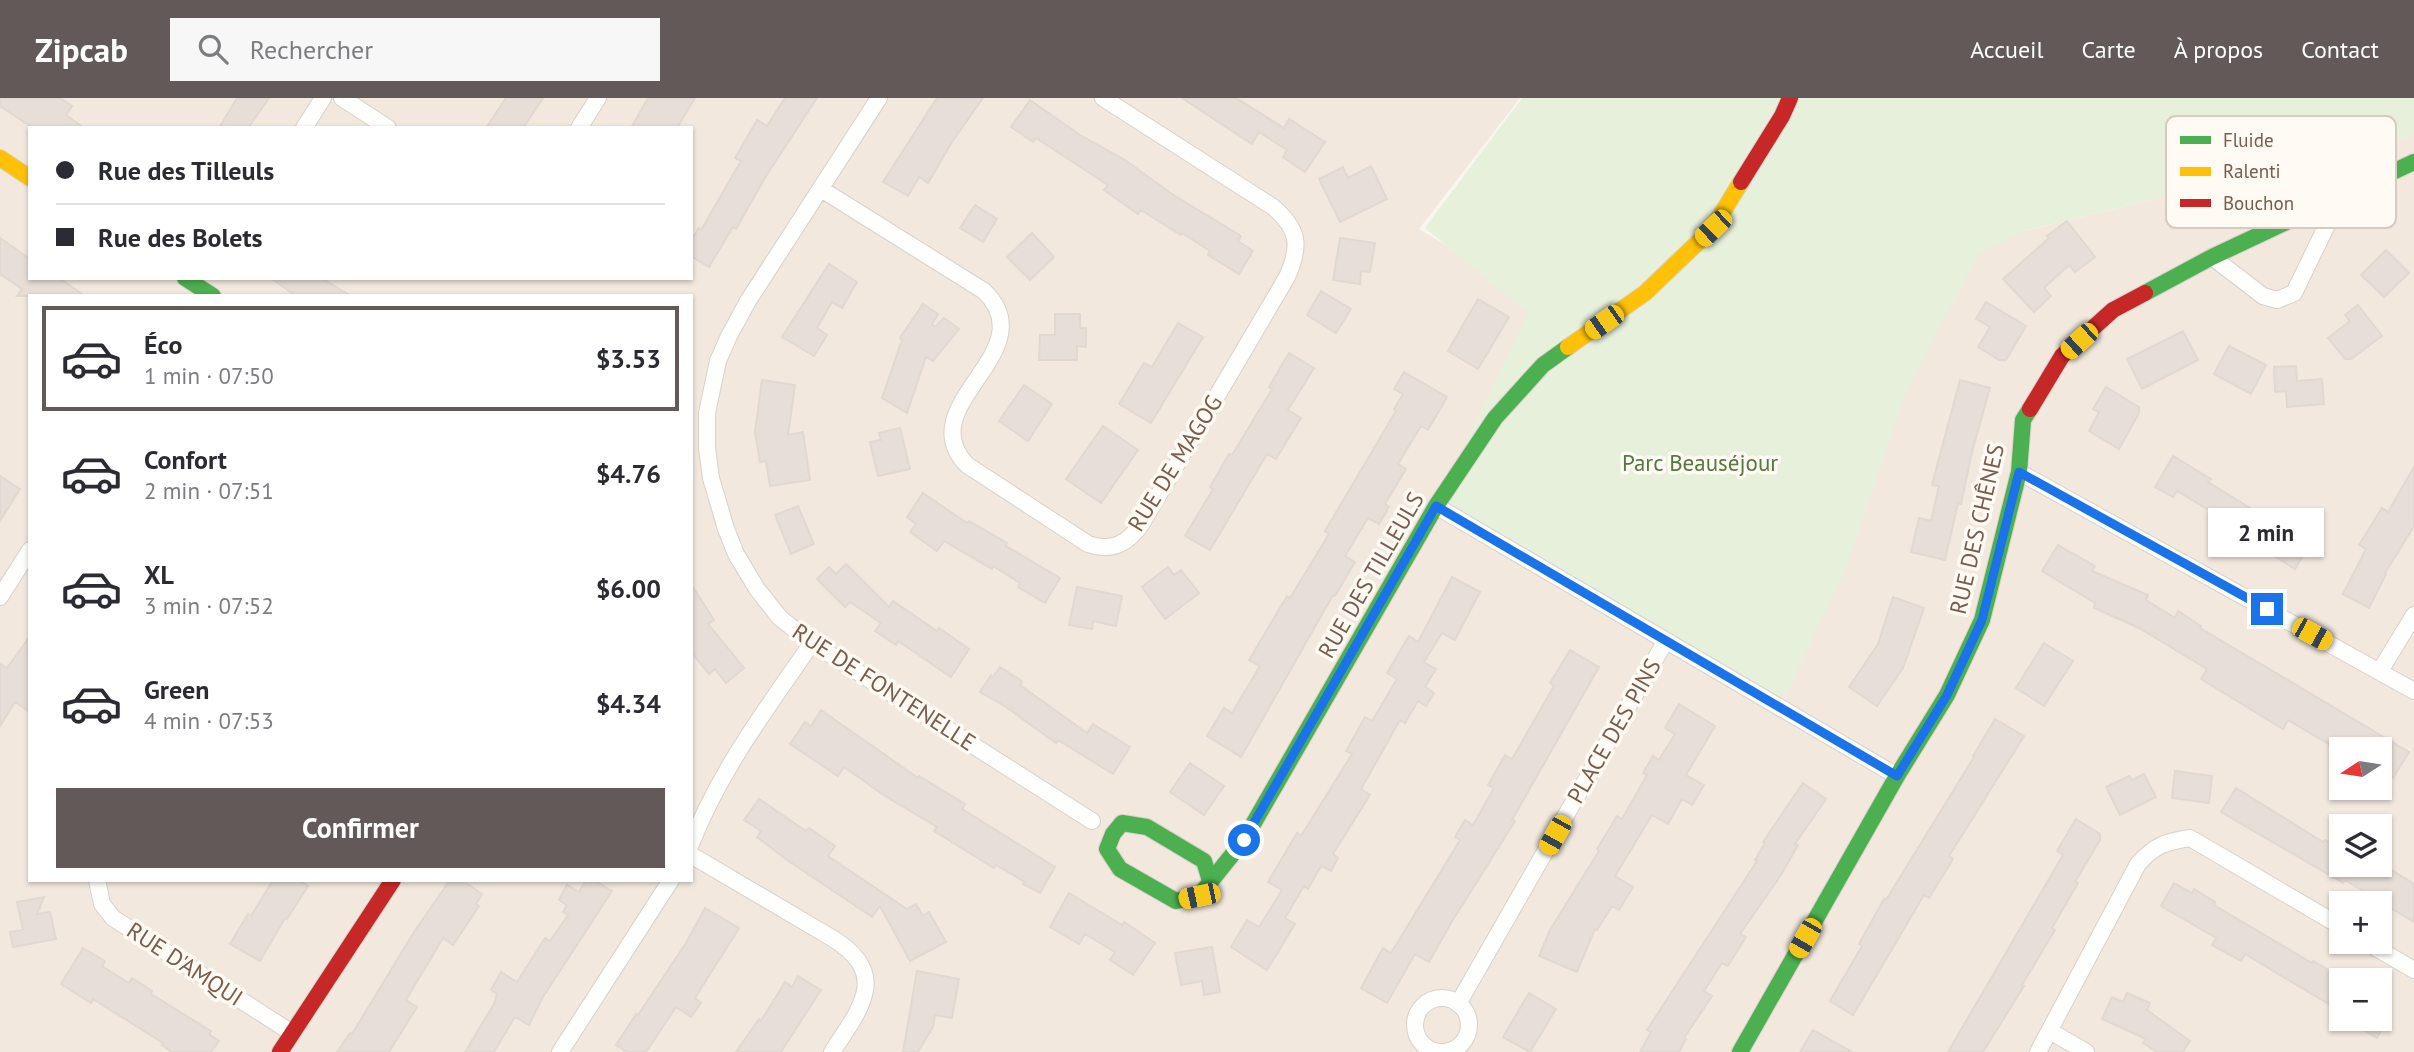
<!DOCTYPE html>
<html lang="fr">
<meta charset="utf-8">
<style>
:root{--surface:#fff;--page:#f7f7f7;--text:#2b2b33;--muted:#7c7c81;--line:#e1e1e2;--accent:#625958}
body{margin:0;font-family:"PT Sans",sans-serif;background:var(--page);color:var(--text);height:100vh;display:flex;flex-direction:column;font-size:26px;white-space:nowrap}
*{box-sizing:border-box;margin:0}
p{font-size:23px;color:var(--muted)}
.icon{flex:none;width:38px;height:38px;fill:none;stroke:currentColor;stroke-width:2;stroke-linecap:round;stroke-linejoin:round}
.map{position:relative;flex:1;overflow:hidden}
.sheet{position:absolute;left:28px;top:196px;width:665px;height:588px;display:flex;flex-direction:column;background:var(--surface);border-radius:0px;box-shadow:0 2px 5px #0004}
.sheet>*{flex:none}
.hud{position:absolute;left:28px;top:28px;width:665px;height:154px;border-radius:0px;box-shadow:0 2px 5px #0004;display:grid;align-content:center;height:154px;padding:0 28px;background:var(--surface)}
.needle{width:46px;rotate:258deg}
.buttons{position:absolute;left:2329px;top:639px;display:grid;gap:14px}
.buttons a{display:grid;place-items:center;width:63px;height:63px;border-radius:0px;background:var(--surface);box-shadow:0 2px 5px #0004;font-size:35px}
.end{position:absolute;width:32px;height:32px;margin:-16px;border:9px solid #1a73e8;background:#fff;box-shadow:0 0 0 4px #fff}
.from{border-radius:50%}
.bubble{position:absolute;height:49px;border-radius:0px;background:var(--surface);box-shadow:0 2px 5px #0004;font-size:23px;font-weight:800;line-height:49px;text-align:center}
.car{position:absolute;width:21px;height:42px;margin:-21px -10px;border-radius:9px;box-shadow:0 0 5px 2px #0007;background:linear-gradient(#f5c518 24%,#345 0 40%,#f5c518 0 76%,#345 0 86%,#f5c518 0)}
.hud b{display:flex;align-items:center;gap:24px;height:66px;font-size:26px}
.hud b+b{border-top:2px solid var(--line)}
.hud i{width:18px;height:18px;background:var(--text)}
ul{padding:12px 0 0;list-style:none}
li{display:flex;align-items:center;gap:21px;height:105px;margin:0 14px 10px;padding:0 14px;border:4px solid transparent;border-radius:0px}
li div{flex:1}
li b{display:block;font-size:26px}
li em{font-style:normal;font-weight:800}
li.on{border-color:var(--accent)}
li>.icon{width:63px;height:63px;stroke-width:1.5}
.action{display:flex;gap:14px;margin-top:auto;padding:14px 28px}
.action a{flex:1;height:80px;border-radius:0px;background:var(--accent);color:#fff;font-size:28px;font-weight:800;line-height:80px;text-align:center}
header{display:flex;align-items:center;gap:42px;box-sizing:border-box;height:98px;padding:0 35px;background:var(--accent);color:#fff}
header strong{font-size:33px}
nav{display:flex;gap:38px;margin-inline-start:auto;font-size:24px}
.search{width:490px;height:63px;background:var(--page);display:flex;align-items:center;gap:18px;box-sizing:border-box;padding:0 24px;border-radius:0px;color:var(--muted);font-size:26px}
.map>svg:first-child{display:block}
.residential{fill:#f2e8de;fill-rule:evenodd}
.green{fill:#e7f0db}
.building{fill:#e6ded7;stroke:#e2d8d2;stroke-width:2}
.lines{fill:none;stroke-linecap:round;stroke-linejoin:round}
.street-casing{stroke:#d7d1cb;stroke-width:18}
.fast-casing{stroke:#d9d2cb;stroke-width:18}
.slow-casing{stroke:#d9d2cb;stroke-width:18}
.jam-casing{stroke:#d9d2cb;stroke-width:18}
.street{stroke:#fefefd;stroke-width:16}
.fast{stroke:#4caf50;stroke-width:16}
.slow{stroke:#ffc107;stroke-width:16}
.jam{stroke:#c62828;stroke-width:16}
.route{stroke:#1a73e8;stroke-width:9}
.labels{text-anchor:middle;stroke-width:7;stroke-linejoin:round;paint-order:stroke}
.street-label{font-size:23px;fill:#7a5c4d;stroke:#fffaf3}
.park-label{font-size:23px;fill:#537a41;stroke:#fffaf3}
.key{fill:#fffaf3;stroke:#d7cbc1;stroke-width:2}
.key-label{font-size:19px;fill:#7a5c4d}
</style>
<header>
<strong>Zipcab</strong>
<div class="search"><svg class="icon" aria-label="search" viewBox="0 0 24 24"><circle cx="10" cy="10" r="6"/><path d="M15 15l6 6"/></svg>Rechercher</div>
<nav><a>Accueil</a><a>Carte</a><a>À propos</a><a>Contact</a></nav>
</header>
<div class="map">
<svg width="2414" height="954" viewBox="0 0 2414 954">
<rect width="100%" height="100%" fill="#f9f5f0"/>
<path class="residential" d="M 0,0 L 1520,0 L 1419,131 L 1467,160 L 1952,151 L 2414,37 L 2414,954 L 0,954 ZM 30,30 L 691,30 L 691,180 L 30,180 ZM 30,198 L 691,198 L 691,782 L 30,782 ZM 2342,651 L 2380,651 L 2380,690 L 2342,690 ZM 2342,728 L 2380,728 L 2380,766 L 2342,766 ZM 2342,805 L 2380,805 L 2380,844 L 2342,844 ZM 2342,882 L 2380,882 L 2380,920 L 2342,920 Z"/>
<path class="green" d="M 1522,0 L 2414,0 L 2414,37 L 2020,134 L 1978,157 L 1905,296 L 1843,477 L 1779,610 L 1436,408 L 1528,215 L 1425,130 Z"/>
<path class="building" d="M 0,0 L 60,0 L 72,8 L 66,17 L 84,30 L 33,30 L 0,8 Z
M 237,0 L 269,0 L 248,30 L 219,30 Z
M 506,0 L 543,0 L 523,30 L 486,30 Z
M 648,0 L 695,0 L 677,30 L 631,30 Z
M 785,0 L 817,0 L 766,78 L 736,131 L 733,129 L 709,169 L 691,158 L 691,142 L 699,130 L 701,132 L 741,63 L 735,60 L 757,22 L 767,28 Z
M 937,0 L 983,0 L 952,44 L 928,85 L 919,79 L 908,98 L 883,84 Z
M 1182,0 L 1236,0 L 1284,30 L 1289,21 L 1325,44 L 1305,74 L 1283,59 L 1287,52 L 1259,34 L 1252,46 Z
M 1030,2 L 1080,37 L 1125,62 L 1172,96 L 1241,138 L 1238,143 L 1253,153 L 1239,176 L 1208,157 L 1210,153 L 1182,135 L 1181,137 L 1141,112 L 1138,116 L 1104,92 L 1108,87 L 1036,40 L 1033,44 L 1011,29 Z
M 1371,68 L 1387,101 L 1340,124 L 1319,81 L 1343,69 L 1348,80 Z
M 975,107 L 997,121 L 983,144 L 960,130 Z
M 2067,123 L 2095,159 L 2075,174 L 2069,167 L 2044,190 L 2051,198 L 2034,214 L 2003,181 L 2049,140 L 2047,138 Z
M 1032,135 L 1054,159 L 1030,182 L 1007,159 Z
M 0,140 L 30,161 L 30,180 L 59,180 L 85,198 L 17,198 L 22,191 L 0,176 Z
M 1340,140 L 1375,145 L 1370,174 L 1361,173 L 1360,186 L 1333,182 Z
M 2386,152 L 2409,175 L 2384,199 L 2361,177 Z
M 829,166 L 857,184 L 842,210 L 832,204 L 817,230 L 827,237 L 814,258 L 782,239 Z
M 271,180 L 321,180 L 351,198 L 296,198 Z
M 1321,193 L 1351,211 L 1336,235 L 1307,217 Z
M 1478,201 L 1509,219 L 1478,271 L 1448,253 Z
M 1986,204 L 2026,228 L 2006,262 L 1999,262 L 1978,249 L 1990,229 L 1976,221 Z
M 923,206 L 938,216 L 932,226 L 935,229 L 944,220 L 959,231 L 933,263 L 926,259 L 907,315 L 882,300 L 902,242 L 900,240 Z
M 2358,207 L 2382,238 L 2351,261 L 2345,261 L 2328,240 L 2350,223 L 2345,217 Z
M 1055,216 L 1080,216 L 1080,230 L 1086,230 L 1086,249 L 1077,248 L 1077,262 L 1039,262 L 1040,237 L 1055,237 Z
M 1178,225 L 1203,239 L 1151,325 L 1119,306 L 1144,265 L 1152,269 Z
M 2183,233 L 2198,262 L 2142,291 L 2127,261 Z
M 2229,248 L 2266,267 L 2251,296 L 2214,276 Z
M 1289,255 L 1314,270 L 1288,312 L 1301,320 L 1276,361 L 1267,356 L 1210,452 L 1185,438 L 1213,391 L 1210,389 L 1229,356 L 1232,357 L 1272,291 L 1269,289 Z
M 2296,268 L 2297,283 L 2322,281 L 2324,306 L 2287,309 L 2286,293 L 2275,294 L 2274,269 Z
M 1404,274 L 1447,299 L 1428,332 L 1421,328 L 1398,366 L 1406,371 L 1385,406 L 1389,409 L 1379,426 L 1368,420 L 1345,458 L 1355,464 L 1335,498 L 1333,497 L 1241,659 L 1207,638 L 1224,610 L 1232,615 L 1260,568 L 1249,562 L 1287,498 L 1290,500 L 1329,436 L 1325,433 L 1396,313 L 1394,311 L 1403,296 L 1394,291 Z
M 762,282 L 795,287 L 788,337 L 803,334 L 810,382 L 770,388 L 766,363 L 760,364 L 755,334 Z
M 1960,282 L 1990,290 L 1972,354 L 1961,406 L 1958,405 L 1945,462 L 1911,454 L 1919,420 L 1931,423 L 1939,388 L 1932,387 Z
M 1024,287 L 1052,306 L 1028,343 L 999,323 Z
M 2106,289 L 2139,309 L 2139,315 L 2119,351 L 2089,333 L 2099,314 L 2093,311 Z
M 1103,328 L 1138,352 L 1101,405 L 1066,381 Z
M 900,330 L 910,371 L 878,378 L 870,344 L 881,342 L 879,335 Z
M 2173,358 L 2211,381 L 2208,384 L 2263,418 L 2262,420 L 2309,448 L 2295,471 L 2216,422 L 2219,418 L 2177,393 L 2173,399 L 2155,389 Z
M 2414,369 L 2414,428 L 2385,475 L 2386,476 L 2369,510 L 2343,496 L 2366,451 L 2359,447 L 2382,410 L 2388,414 Z
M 0,378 L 20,391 L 0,423 Z
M 923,395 L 967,425 L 969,423 L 1007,445 L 1006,448 L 1060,480 L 1045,505 L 1018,489 L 1020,485 L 993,468 L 992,471 L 944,443 L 937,453 L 910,434 L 916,426 L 907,419 Z
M 798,408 L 814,446 L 791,456 L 775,417 Z
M 2058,447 L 2095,468 L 2092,473 L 2148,497 L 2146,502 L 2175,520 L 2178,513 L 2201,528 L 2200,530 L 2409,654 L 2393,680 L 2380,673 L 2380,651 L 2337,651 L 2288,622 L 2283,631 L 2201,581 L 2207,571 L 2139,530 L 2094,510 L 2095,505 L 2042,473 Z
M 846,466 L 889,509 L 893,503 L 937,533 L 939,530 L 969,551 L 951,579 L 898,543 L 896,547 L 875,533 L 881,525 L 850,504 L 845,509 L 817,481 L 829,469 L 836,476 Z
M 1168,469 L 1174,477 L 1181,472 L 1199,495 L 1165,521 L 1142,489 Z
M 1452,479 L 1480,494 L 1455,542 L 1442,535 L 1424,564 L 1436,571 L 1425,589 L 1434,595 L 1426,608 L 1418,603 L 1405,625 L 1400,622 L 1361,691 L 1370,697 L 1333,756 L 1338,760 L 1331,773 L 1321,768 L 1308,791 L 1304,788 L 1285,820 L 1295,826 L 1267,872 L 1231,849 L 1247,822 L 1259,829 L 1282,792 L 1268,784 L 1297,735 L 1301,738 L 1352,656 L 1346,653 L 1365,619 L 1372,623 L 1397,581 L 1387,575 L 1409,538 L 1418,544 Z
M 691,486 L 714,522 L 708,526 L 744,570 L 726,585 L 715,571 L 709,576 L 691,554 Z
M 1077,489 L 1122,498 L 1116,528 L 1093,523 L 1092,531 L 1069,527 Z
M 1893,499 L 1924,510 L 1903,570 L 1877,608 L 1849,589 L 1878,546 Z
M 30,538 L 30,614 L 15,604 L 0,628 L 0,566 L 7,570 Z
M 2044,545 L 2073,563 L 2044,608 L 2016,590 Z
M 1570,552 L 1599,569 L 1512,722 L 1515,723 L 1451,825 L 1429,864 L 1415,856 L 1387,905 L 1361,890 L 1383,850 L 1391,855 L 1460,742 L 1455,739 L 1465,722 L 1473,727 L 1494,690 L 1488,687 L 1505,657 L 1512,661 L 1554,588 L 1550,585 Z
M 1000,569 L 1022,583 L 1020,587 L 1087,635 L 1093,626 L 1130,649 L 1113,676 L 1058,642 L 1056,645 L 1006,609 L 980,594 L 991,577 L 993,579 Z
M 1679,606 L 1715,628 L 1686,677 L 1704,687 L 1692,707 L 1682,701 L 1668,726 L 1652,717 L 1615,778 L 1633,789 L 1619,812 L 1612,808 L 1597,832 L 1595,831 L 1577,874 L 1539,858 L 1550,832 L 1599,753 L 1597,751 L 1617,718 L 1622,721 L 1647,677 L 1643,675 L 1653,658 L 1659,662 L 1675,636 L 1665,630 Z
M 821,612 L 918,680 L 919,678 L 965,706 L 962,711 L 1055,769 L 1040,795 L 1023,786 L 1025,784 L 996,767 L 994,770 L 934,733 L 937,729 L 885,698 L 844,669 L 838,678 L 790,646 L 805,624 L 811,628 Z
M 1995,621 L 2024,638 L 1949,758 L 1953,761 L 1929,800 L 1924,797 L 1853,917 L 1830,903 L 1862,848 L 1859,846 L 1884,801 L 1886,802 L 1974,659 L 1973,658 Z
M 1190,665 L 1224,688 L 1204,717 L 1170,694 Z
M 2175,673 L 2212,678 L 2209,705 L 2172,700 Z
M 2144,676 L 2156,699 L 2120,717 L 2106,689 L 2129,678 L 2132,682 Z
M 1803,685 L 1826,701 L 1795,746 L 1798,747 L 1781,777 L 1740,836 L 1746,839 L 1728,868 L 1722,865 L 1704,893 L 1712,898 L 1684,940 L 1686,941 L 1679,954 L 1640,954 L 1651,934 L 1647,932 L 1757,763 L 1755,762 L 1765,745 L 1763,744 Z
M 2236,690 L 2323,744 L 2325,742 L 2342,751 L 2342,766 L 2382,766 L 2414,786 L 2414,824 L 2345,782 L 2343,785 L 2221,714 Z
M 759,701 L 806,733 L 809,730 L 835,748 L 828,758 L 907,811 L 916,806 L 923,818 L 929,814 L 946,844 L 910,863 L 880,808 L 872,819 L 787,762 L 757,739 L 761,733 L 744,722 Z
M 2076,721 L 2100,736 L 2100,742 L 2075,784 L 2078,785 L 2052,830 L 2055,832 L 2022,887 L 2024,888 L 1983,954 L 1948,954 L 2063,757 L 2057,753 Z
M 273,782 L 299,782 L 308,788 L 287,821 L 285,820 L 260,863 L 230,846 L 248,816 L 251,818 Z
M 450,782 L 462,782 L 482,796 L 476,806 L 479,808 L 453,847 L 443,840 L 406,902 L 417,909 L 389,954 L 337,954 L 350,935 L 352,936 L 414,834 Z
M 586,782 L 594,782 L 612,793 L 543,899 L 529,927 L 515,919 L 494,954 L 465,954 L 494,906 L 497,896 L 491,892 L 501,874 L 517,884 L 545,840 L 550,843 L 568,817 L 563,814 L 567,807 L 559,802 L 567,787 L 579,794 Z
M 2174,785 L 2192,795 L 2194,791 L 2215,804 L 2214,807 L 2312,865 L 2313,863 L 2346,882 L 2342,882 L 2342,914 L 2245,856 L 2241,863 L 2212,847 L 2216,840 L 2161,808 Z
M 1069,795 L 1122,827 L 1124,824 L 1155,845 L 1133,877 L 1110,862 L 1115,854 L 1085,836 L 1079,846 L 1050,829 Z
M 44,799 L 37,816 L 50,814 L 56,841 L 13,849 L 10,834 L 23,832 L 17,804 Z
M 705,810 L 739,830 L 695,900 L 701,905 L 691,919 L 676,909 L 646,954 L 627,954 L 616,947 L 636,916 L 638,917 L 686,845 Z
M 1212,849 L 1220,894 L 1204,897 L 1202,883 L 1181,887 L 1175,855 Z
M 83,850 L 105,863 L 102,868 L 129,885 L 132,880 L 152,893 L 151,896 L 211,933 L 209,936 L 219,943 L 211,954 L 172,954 L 162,947 L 163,945 L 93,901 L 91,905 L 61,886 Z
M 917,873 L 959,881 L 952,920 L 935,917 L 933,929 L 918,954 L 903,954 Z
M 798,878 L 821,892 L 781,954 L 736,954 L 759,921 L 761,923 L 785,884 L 792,889 Z
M 1529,895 L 1556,911 L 1530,954 L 1503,939 Z
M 2127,895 L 2150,905 L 2147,912 L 2190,943 L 2183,954 L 2157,954 L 2143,945 L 2146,941 L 2102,921 L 2112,899 L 2123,904 Z
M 2345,920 L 2388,920 L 2377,940 Z
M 1813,932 L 1852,954 L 1800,954 Z"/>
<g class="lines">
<defs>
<path id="street" d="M 342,0 L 388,30
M 879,0 L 748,203 L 729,238 L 718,263 L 707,315 L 707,350 L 711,380 L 726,431 L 736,456 L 757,491 L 780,520 L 812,545 L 1092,723
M 304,30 L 323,0
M 579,30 L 598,0
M 821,91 L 984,193 C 1047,254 909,307 967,367 L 1088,446 C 1112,454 1128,446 1142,425 L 1287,179 C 1301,148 1299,131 1273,109 L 1103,0
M 2212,159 L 2263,198 L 2277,202 L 2294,195 L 2342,96
M 2019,374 L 2414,593
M 1436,408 L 1897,678
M 0,499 L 30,452
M 2380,573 L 2414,517
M 691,746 C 720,672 767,610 812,545
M 691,757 L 832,840 C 891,876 860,911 832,954
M 97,782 L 102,806 L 113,820 L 292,935
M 2366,844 L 2414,872
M1415 927a27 27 0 1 1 54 0a27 27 0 1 1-54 0Z
M 1458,906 L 1665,544
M 2050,933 L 2086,954
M 560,954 L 671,782
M 2038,954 L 2138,766 C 2155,747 2165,744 2190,740 L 2342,829"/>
<path id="fast" d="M 185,180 L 213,198
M 2145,195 L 2212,159 L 2414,64
M 1210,783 L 1204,763 L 1147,729 L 1122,725 L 1113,736 L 1107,751 L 1120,771 L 1176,803 L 1199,798 L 1244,742 L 1436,408 L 1495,320 L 1543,267 L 1568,249
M 1740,954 L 1897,678 L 1947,597 L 1982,522 L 2019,374 L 2023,322 L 2030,311"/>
<path id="slow" d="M 0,60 L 30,80
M 1568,249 L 1645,195 L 1713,130 L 1741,84"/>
<path id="jam" d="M 1741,84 L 1782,18 L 1790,0
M 2030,311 L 2062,258 L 2113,212 L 2145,195
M 280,954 L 393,782"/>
</defs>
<use href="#street" class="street-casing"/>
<use href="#fast" class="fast-casing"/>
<use href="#slow" class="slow-casing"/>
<use href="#jam" class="jam-casing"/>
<use href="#street" class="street"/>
<use href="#fast" class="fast"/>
<use href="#slow" class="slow"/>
<use href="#jam" class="jam"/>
</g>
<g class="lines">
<path class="route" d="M 1244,742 L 1436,408 L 1897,678 L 1947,597 L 1982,522 L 2019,374 L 2267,511"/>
</g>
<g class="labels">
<g class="street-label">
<text transform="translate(1175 365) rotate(-58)" y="8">RUE DE MAGOG</text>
<text transform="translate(1977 431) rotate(-77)" y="8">RUE DES CHÊNES</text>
<text transform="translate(1371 477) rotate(-60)" y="8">RUE DES TILLEULS</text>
<text transform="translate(884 589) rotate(33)" y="8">RUE DE FONTENELLE</text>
<text transform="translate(1614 633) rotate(-60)" y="8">PLACE DES PINS</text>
<text transform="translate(185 866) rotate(33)" y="8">RUE D'AMQUI</text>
</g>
<g class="park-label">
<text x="1700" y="373">Parc Beauséjour</text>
</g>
</g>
<rect x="2166" y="18" width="230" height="112" rx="10" class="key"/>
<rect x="2180" y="38" width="31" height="8" fill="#4caf50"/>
<rect x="2180" y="69" width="31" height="9" fill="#ffc107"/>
<rect x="2180" y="101" width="31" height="8" fill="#c62828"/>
<g class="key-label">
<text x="2223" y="49">Fluide</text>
<text x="2223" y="80">Ralenti</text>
<text x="2223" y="112">Bouchon</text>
</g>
</svg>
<div class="buttons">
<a><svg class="needle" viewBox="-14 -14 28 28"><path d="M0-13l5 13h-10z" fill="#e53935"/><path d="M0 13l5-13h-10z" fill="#7c7c81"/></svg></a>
<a><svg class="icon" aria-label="layers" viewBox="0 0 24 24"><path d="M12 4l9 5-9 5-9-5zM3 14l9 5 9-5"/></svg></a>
<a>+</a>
<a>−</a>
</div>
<i class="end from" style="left:1244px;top:742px"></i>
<i class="end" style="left:2267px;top:511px"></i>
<div class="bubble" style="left:2208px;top:410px;width:116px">2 min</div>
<i class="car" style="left:1713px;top:130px;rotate:226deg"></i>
<i class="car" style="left:1604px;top:224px;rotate:235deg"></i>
<i class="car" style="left:2079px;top:243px;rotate:228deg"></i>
<i class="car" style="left:2312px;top:536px;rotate:119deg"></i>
<i class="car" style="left:1555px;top:737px;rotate:209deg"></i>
<i class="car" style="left:1199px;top:798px;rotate:258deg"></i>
<i class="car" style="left:1805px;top:840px;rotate:210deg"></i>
<div class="hud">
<b><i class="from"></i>Rue des Tilleuls</b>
<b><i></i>Rue des Bolets</b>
</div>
<section class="sheet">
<ul>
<li class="on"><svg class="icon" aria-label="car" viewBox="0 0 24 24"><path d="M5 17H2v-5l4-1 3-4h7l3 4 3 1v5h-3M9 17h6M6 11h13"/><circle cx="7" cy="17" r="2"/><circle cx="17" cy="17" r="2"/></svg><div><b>Éco</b><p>1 min · 07:50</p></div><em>$3.53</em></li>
<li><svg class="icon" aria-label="car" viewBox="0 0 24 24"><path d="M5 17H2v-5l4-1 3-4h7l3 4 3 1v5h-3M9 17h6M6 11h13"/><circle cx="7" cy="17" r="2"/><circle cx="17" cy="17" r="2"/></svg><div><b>Confort</b><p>2 min · 07:51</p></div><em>$4.76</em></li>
<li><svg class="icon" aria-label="car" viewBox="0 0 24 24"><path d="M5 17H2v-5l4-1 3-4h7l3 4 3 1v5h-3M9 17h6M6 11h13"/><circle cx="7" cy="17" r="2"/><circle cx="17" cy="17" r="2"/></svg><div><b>XL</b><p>3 min · 07:52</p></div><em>$6.00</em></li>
<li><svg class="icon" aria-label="car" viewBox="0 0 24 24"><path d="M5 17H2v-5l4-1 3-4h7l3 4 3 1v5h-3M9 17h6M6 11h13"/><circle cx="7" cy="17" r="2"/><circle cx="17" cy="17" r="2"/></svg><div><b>Green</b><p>4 min · 07:53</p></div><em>$4.34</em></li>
</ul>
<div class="action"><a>Confirmer</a></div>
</section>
</div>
